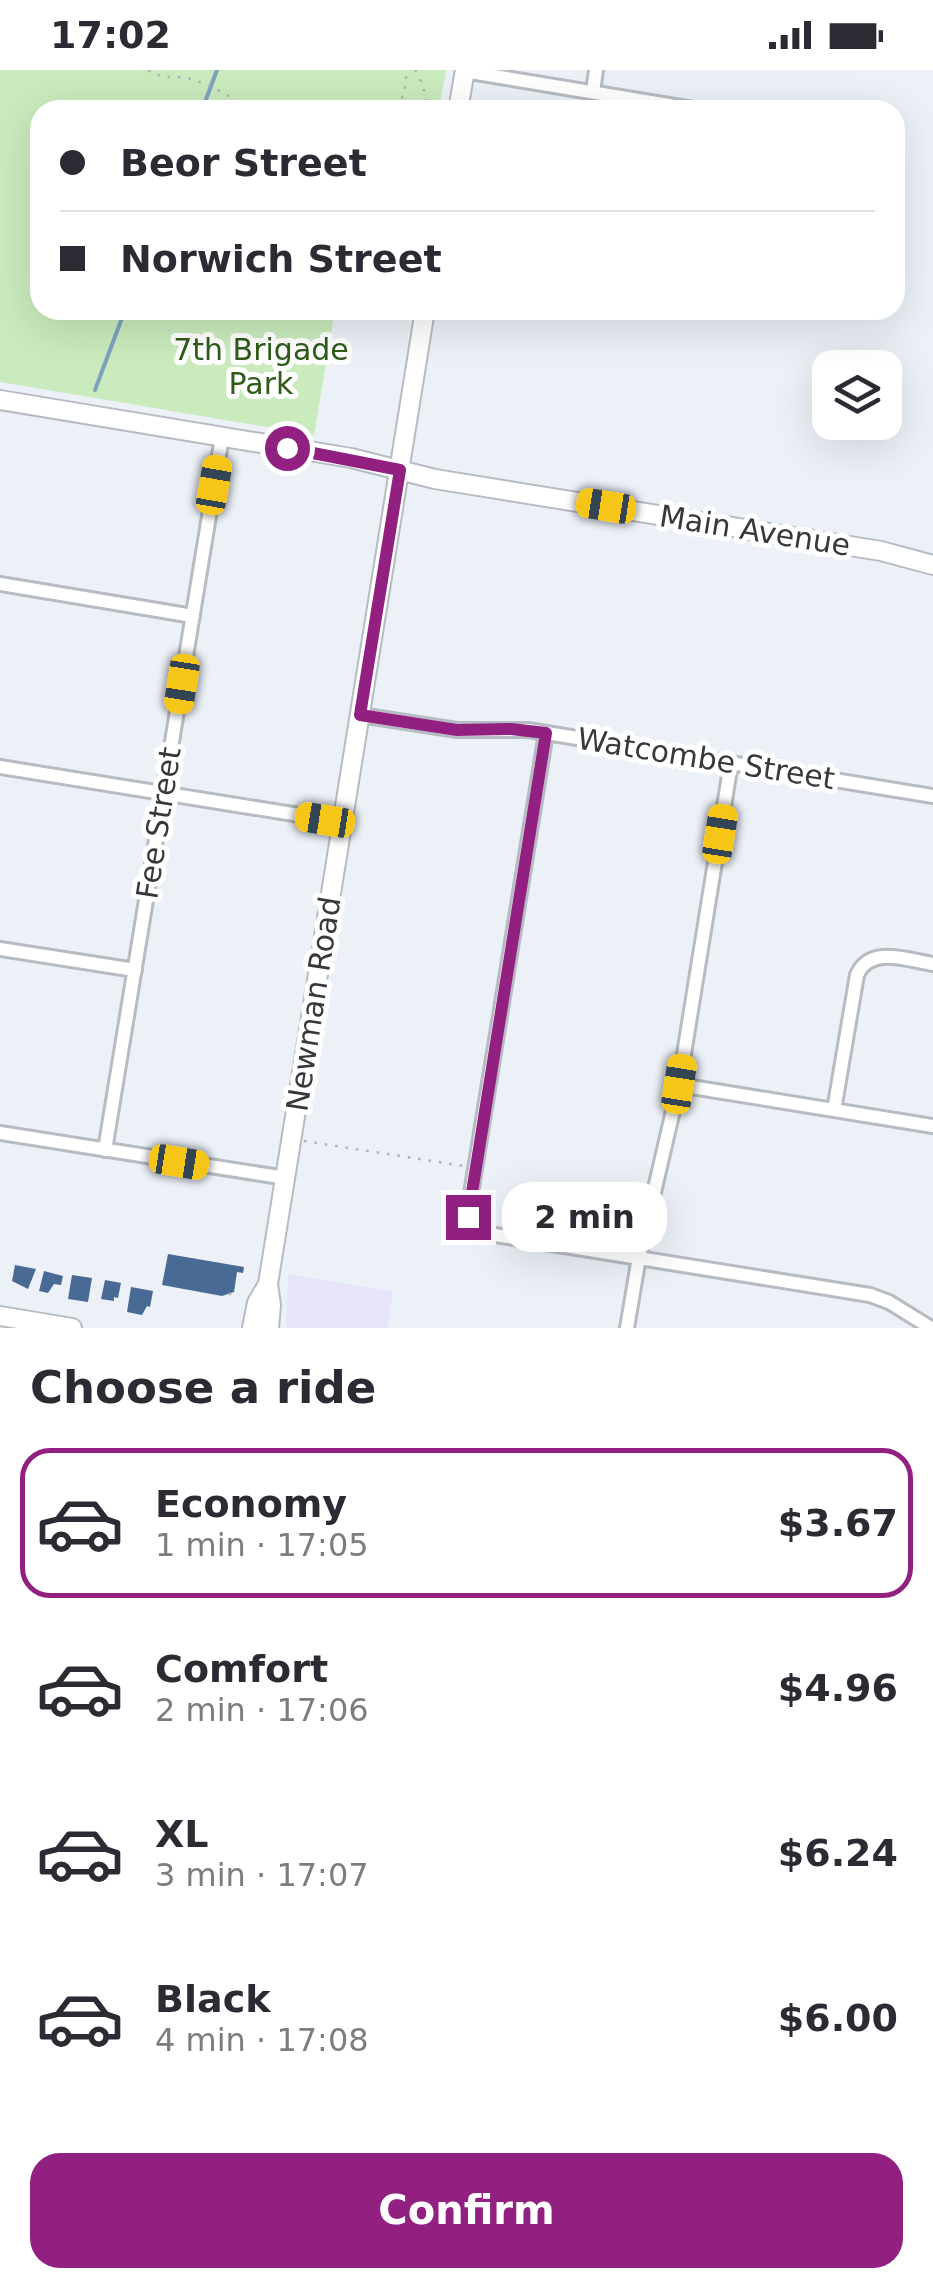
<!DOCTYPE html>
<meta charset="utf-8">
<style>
:root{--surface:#fff;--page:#f2f2f3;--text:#2b2b33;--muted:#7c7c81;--line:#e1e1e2;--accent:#912080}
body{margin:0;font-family:"DejaVu Sans",sans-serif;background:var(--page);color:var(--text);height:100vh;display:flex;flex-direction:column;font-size:38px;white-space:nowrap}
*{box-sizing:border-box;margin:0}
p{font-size:32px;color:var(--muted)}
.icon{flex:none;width:55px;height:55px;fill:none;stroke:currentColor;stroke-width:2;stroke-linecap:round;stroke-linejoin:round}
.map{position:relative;height:1258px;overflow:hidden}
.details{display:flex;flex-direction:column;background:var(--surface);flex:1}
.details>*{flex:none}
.banner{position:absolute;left:30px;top:30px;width:875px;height:220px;border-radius:30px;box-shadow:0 10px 40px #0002;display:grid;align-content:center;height:220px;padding:0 30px;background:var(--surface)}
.tools{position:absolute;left:812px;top:280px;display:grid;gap:20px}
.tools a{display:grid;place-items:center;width:90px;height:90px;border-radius:20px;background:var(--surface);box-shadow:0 10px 40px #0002;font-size:50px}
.end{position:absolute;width:45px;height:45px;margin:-22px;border:12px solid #912080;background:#fff;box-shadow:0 0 0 5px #fff}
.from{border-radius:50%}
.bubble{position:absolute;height:70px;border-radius:30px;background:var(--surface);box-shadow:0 10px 40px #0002;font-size:32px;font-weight:700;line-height:70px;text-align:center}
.car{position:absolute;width:30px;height:60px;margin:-30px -15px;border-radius:12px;box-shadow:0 0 8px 2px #0007;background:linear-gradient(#f5c518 24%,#345 0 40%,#f5c518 0 76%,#345 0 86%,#f5c518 0)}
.banner b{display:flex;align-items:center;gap:35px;height:95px;font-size:38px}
.banner b+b{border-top:2px solid var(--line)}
.banner i{width:25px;height:25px;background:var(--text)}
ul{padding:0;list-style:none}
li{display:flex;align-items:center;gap:30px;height:150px;margin:0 20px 15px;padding:0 10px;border:5px solid transparent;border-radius:30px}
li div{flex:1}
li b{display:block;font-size:38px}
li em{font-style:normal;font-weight:700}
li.selected{border-color:var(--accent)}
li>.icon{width:90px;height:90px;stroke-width:1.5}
h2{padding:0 30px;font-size:45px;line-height:120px}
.button{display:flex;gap:20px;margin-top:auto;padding:20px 30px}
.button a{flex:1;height:115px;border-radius:30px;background:var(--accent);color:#fff;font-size:40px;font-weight:700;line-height:115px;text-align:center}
.status{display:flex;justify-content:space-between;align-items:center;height:70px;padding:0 50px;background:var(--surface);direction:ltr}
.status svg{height:28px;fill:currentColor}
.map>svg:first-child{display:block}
.education{fill:#e7e4fa}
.green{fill:#caebbd}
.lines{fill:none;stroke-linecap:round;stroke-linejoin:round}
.stream{stroke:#7da2c0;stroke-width:4}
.building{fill:#496a95}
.street-casing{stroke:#b7bcc2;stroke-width:18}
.secondary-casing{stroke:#b7bcc2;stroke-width:22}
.path{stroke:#adb1b7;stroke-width:2.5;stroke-dasharray:2.5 8;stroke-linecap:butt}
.street{stroke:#fff;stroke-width:12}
.secondary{stroke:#fff;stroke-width:18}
.route{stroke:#912080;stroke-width:12}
.labels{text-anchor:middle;stroke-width:10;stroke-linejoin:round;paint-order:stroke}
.park-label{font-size:30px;fill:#2f5b17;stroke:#fff}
.street-label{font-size:30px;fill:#36383b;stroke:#fff}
</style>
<div class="status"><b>17:02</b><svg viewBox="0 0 49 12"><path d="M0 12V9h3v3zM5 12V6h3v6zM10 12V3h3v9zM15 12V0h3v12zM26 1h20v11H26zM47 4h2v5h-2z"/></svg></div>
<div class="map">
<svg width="933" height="1258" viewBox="0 0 933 1258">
<rect width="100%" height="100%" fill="#ecf1f8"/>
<path class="education" d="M 288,1204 L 393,1222 L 387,1258 L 286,1258 Z"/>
<path class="green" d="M 0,0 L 446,0 L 439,40 L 40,40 L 40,240 L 335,240 L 314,365 L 0,312 Z"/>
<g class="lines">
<path class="stream" d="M 202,40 L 217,0
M 95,320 L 125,240"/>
</g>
<path class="building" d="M 168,1184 L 244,1197 L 243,1203 L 237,1202 L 234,1222 L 222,1226 L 162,1215 Z
M 15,1195 L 36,1199 L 28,1219 L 12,1211 Z
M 44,1201 L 63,1206 L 61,1215 L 54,1214 L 48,1223 L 39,1221 Z
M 72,1205 L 92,1208 L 88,1232 L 68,1229 Z
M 105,1210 L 121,1213 L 118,1228 L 114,1227 L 114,1231 L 101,1229 Z
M 131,1217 L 153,1221 L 150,1237 L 147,1236 L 142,1245 L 127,1242 Z"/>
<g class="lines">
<defs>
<path id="street" d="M 464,1 L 699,40
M 593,22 L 596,0
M 850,240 L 851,241
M 0,514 L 193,546
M 360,645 L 457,660 L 528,660 L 933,726
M 546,663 L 468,1142 L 471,1155 L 489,1164 L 870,1225 L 889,1232 L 931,1258
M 0,697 L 343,752
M 0,879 L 135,900
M 679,1015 L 933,1056
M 834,1040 L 857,905 C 870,875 907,890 933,894
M 0,1063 L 286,1108
M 105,1080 L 222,367
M 627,1258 L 639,1187 L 679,1015 L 731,693"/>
<path id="secondary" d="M 458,40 L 465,0
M 0,330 L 351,388 L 435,409 L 881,481 L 933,495
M 0,1246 L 72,1258
M 252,1258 L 257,1233 L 268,1214
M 269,1258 L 271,1235 L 268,1214 L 425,240"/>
</defs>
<use href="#street" class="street-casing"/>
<use href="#secondary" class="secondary-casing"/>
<path class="path" d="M 148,0 C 167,11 168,5 187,8 C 210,13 233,29 253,40
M 415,0 L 423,15 L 428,40
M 384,40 L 404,26 L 407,0
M 304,1071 L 464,1096
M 229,1223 L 231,1225"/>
<use href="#street" class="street"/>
<use href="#secondary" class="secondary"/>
</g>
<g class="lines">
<path class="route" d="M 287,378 L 400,400 L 360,645 L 457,660 L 511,659 L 546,663 L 468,1147"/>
</g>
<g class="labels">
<g class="park-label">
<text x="261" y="290">7th Brigade<tspan x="261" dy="34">Park</tspan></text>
</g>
<g class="street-label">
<text transform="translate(755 461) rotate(9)" y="10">Main Avenue</text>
<text transform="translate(706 689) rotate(9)" y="10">Watcombe Street</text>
<text transform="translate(159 753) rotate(-81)" y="10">Fee Street</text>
<text transform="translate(314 934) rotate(-81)" y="10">Newman Road</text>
</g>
</g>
</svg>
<div class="tools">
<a><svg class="icon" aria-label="layers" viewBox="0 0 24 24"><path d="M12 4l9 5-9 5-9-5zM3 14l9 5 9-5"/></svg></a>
</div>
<i class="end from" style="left:287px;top:378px"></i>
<i class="end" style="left:468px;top:1147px"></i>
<div class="bubble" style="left:502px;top:1112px;width:165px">2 min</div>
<i class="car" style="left:214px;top:415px;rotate:10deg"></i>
<i class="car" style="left:606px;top:436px;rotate:279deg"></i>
<i class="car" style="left:182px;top:614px;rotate:189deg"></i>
<i class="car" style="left:325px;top:750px;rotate:279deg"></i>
<i class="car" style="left:720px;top:764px;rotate:9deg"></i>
<i class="car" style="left:679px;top:1014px;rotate:9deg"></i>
<i class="car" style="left:179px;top:1092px;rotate:99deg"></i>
<div class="banner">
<b><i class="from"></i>Beor Street</b>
<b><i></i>Norwich Street</b>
</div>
</div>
<section class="details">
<h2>Choose a ride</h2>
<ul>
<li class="selected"><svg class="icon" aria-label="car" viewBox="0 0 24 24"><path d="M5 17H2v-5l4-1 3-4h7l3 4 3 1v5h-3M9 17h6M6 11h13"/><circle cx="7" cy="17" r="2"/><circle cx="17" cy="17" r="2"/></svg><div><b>Economy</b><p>1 min · 17:05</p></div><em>$3.67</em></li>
<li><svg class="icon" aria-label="car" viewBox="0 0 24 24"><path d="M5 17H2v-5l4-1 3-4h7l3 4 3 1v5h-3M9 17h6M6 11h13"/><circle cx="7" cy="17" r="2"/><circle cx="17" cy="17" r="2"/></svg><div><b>Comfort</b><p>2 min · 17:06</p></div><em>$4.96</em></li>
<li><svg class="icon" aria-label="car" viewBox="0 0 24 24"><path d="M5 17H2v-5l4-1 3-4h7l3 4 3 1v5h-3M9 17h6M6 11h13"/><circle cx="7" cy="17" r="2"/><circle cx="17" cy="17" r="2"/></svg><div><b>XL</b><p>3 min · 17:07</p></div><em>$6.24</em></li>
<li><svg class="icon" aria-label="car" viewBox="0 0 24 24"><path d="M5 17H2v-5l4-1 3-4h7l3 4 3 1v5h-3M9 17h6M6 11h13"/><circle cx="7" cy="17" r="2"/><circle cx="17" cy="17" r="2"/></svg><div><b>Black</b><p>4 min · 17:08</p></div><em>$6.00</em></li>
</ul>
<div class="button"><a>Confirm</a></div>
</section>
